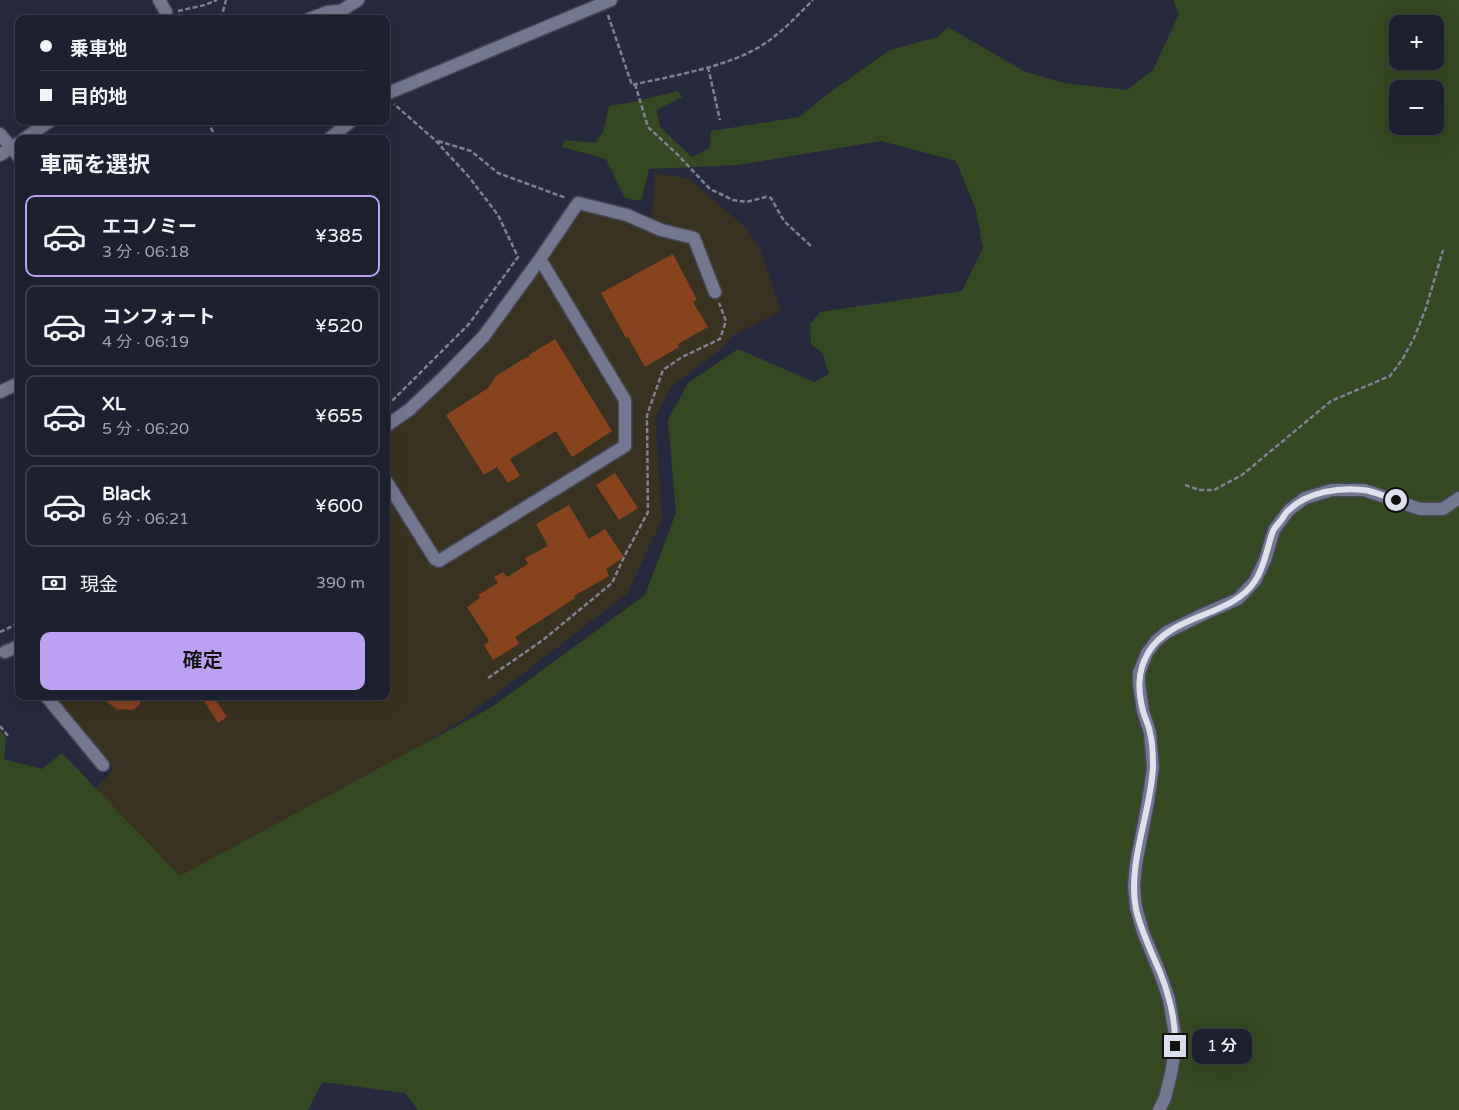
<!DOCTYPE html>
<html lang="ja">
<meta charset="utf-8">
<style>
:root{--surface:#1d202e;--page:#252836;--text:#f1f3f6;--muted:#a0a3aa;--line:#3b3e4a;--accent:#bca0f2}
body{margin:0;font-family:"Varela Round","Noto Sans JP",sans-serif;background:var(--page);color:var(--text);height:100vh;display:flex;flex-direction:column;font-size:19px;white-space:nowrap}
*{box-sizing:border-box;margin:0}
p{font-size:16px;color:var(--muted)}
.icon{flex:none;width:28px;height:28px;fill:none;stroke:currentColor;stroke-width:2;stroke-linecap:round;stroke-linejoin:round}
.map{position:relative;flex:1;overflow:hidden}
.panel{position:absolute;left:15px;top:135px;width:375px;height:565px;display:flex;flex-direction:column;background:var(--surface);border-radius:10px;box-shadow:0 5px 20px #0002,0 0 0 1px var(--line)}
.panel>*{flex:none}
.top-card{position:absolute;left:15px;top:15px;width:375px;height:110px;border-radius:10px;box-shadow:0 5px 20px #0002,0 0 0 1px var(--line);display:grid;align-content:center;height:110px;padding:0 25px;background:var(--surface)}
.controls{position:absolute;left:1389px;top:15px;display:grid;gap:10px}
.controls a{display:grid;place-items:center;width:55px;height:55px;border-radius:10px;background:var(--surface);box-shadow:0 5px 20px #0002,0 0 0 1px var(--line);font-size:25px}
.end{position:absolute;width:22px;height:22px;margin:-11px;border:6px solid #dee0ee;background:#111;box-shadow:0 0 0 2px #111}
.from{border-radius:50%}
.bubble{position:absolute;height:35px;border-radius:10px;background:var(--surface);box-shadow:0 5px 20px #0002,0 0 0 1px var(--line);font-size:16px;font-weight:600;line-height:35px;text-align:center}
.top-card b{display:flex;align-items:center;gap:18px;height:48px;font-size:19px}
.top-card b+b{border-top:1px solid var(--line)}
.top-card i{width:12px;height:12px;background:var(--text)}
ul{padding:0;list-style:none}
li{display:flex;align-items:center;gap:15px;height:82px;margin:0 10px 8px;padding:0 15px;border:2px solid var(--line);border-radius:10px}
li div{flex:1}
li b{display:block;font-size:19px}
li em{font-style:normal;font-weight:600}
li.on{border-color:var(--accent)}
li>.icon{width:45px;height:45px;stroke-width:1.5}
h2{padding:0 25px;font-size:22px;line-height:60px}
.pay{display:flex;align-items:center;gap:12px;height:55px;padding:0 25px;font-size:19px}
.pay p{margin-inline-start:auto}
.action{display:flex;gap:10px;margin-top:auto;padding:10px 25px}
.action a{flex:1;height:58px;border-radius:10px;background:var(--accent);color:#111;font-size:20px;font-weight:600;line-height:58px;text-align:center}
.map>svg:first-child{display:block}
.industrial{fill:#3a3221}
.green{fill:#344822;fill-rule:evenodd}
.building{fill:#87421e}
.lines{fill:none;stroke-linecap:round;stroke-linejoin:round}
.minor-casing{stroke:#464859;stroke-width:15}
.path{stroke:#7f8293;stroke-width:2.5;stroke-dasharray:5 2.5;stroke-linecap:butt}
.minor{stroke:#73778f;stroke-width:12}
.route{stroke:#dee0ee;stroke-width:6}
</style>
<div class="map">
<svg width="1459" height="1110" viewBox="0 0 1459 1110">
<rect width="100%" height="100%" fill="#272a3e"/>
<path class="industrial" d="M 655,173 L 690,179 L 747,229 L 760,249 L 781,311 L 733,335 L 725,346 L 672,386 L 655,418 L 662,519 L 627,594 L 459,722 L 183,894 L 89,796 L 115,768 L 54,696 L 386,696 L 386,435 L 411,418 L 484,345 L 527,288 L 581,213 L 585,211 L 623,221 L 651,232 Z"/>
<path class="green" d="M 1173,0 L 1459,0 L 1459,1110 L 418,1110 L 405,1093 L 322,1082 L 308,1110 L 0,1110 L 0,730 L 6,737 L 4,759 L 42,769 L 62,753 L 180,876 L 492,707 L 645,595 L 676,513 L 668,420 L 688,383 L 738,349 L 814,382 L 829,374 L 823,354 L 811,344 L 810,324 L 820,312 L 962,291 L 983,248 L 976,210 L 956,161 L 881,141 L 738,165 L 649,169 L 641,201 L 625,198 L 606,159 L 562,147 L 565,140 L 595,143 L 603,132 L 609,106 L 633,102 L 678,91 L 682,97 L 657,110 L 660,127 L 692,157 L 710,148 L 711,131 L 799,117 L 829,93 L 890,50 L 938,37 L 948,27 L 1026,72 L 1064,83 L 1127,90 L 1153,70 L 1179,14 ZM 1398,24 L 1435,24 L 1435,61 L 1398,61 ZM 1398,89 L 1435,89 L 1435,126 L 1398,126 Z"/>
<path class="building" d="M 673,254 L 697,300 L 693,302 L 708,327 L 678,344 L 679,347 L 645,367 L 628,337 L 626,338 L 601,293 Z
M 555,339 L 612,431 L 572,457 L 556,431 L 510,459 L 520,476 L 508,483 L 497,467 L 484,475 L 446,415 L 488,388 L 496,376 L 525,358 L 530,357 L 529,355 Z
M 615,473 L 638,508 L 619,520 L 596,485 Z
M 569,505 L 589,539 L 605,529 L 624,557 L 606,569 L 609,576 L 574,596 L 575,598 L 515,637 L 519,644 L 493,660 L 484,645 L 489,641 L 467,607 L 480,598 L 478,595 L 498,583 L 494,577 L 503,572 L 507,577 L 528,564 L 525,558 L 548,546 L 536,524 Z
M 99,696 L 143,696 L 139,705 L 136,708 L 133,710 L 123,709 L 121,710 L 119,709 L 118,710 Z
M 201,696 L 213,696 L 227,717 L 218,723 Z"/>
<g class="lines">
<defs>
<path id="minor" d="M 159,0 L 166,12
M 309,19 L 328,12 L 341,11 L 358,0
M 386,94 L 611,0
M 0,134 L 19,157
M 24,139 L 50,121
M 329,139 L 351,121
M 0,155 L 17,144
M 0,392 L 19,383
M 386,426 L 409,410 L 444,377 L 484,336 L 540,259 L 578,203 L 627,215 L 661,230 L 694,238 L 715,292
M 386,481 L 435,559 L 439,561 L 625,446 L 625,400 L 540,259
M 5,652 L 19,646
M 46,696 L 103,765
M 1159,1110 L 1165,1098 L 1171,1074 L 1174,1056 L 1175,1035 L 1169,999 L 1160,973 L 1143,932 L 1136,907 L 1134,885 L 1136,864 L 1148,802 L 1153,767 L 1150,733 L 1143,711 L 1139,684 L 1139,673 L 1147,653 L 1156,641 L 1167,632 L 1206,613 L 1238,599 L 1255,581 L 1265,560 L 1274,530 L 1289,510 L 1305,498 L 1332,490 L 1364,490 L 1420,509 L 1443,509 L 1459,498"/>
</defs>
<use href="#minor" class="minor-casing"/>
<path class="path" d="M 178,11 L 205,5 L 217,0
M 608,15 L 632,85 C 675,75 731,67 767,42 C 784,30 798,15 813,0
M 221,19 L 226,0
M 708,67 L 720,120
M 635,84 L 648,127 L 678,155 L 710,189 L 733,200 L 746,202 L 766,197 L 771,198 L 784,221 L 812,247
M 207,121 L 217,139
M 438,141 L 471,151 L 498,173 L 566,198
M 386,405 L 393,400 L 469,324 L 518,257 L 498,215 L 469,177 L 436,141 L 394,104
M 1185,485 L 1200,490 L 1214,490 L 1242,475 L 1331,401 L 1390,376 L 1402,360 L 1414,338 L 1426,308 L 1443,250
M 0,632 L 19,623
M 488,678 L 543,640 L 612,583 L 624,557 L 648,512 L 647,415 L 663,370 L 682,357 L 720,339 L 726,321 L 719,303
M 0,726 L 9,737"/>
<use href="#minor" class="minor"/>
</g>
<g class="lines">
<path class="route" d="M 1175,1046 C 1176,1021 1169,995 1160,972 C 1151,951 1141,931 1136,909 C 1127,864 1151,812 1153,767 C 1153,756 1153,743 1150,733 C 1149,725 1145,719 1143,711 C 1138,691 1137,672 1148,653 C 1170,614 1232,617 1255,581 C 1265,566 1267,547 1273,531 C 1275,527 1279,523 1282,519 C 1284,516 1286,512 1289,510 C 1307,492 1339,487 1363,490 C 1374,491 1385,497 1396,500"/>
</g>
</svg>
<div class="controls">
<a>+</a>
<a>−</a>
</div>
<i class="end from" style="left:1396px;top:500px"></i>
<i class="end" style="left:1175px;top:1046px"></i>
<div class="bubble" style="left:1192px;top:1029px;width:60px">1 分</div>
<div class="top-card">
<b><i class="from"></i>乗車地</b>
<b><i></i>目的地</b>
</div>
<section class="panel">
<h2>車両を選択</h2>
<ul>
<li class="on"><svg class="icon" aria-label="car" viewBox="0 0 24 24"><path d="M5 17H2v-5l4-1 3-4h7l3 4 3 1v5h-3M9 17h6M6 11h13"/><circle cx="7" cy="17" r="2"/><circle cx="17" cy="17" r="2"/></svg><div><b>エコノミー</b><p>3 分 · 06:18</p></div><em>¥385</em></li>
<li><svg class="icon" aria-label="car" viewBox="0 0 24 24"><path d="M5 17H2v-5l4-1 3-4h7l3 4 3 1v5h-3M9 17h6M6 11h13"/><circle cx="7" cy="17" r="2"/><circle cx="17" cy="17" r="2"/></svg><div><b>コンフォート</b><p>4 分 · 06:19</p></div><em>¥520</em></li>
<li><svg class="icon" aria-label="car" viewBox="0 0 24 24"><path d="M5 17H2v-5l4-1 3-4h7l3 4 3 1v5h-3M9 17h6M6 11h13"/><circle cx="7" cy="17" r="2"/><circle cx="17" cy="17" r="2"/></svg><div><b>XL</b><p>5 分 · 06:20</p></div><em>¥655</em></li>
<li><svg class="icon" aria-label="car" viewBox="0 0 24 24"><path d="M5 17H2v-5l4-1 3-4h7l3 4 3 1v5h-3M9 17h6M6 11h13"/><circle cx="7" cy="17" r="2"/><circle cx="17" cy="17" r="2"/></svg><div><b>Black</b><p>6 分 · 06:21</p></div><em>¥600</em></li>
</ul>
<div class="pay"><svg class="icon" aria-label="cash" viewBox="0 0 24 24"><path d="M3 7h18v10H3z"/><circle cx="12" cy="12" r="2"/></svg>現金<p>390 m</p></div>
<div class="action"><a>確定</a></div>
</section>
</div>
